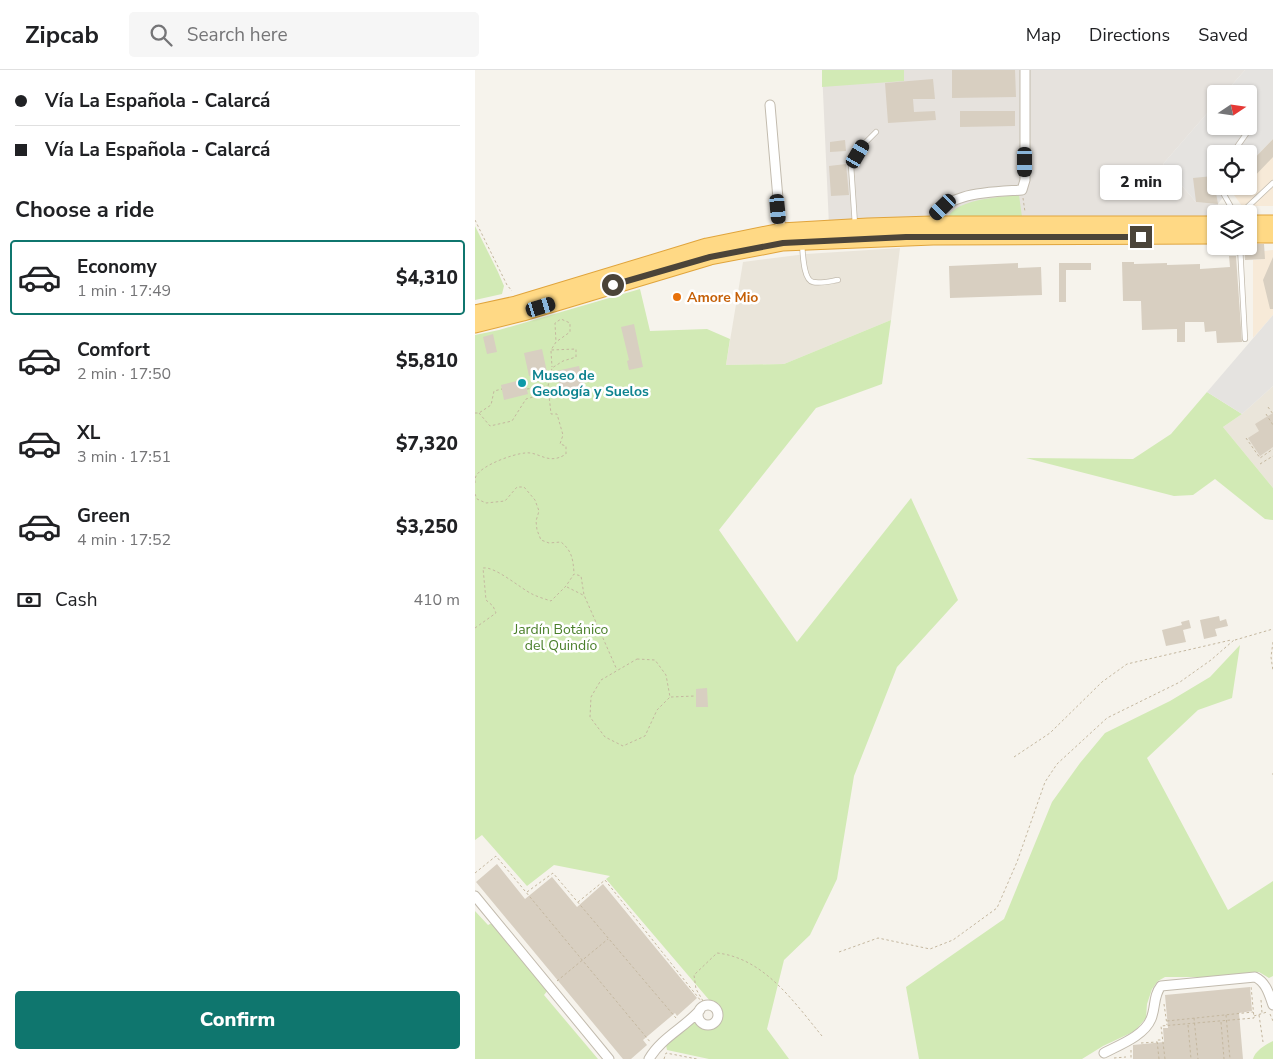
<!DOCTYPE html>
<meta charset="utf-8">
<style>
:root{--surface:#fff;--page:#f6f6f6;--text:#202124;--muted:#757577;--line:#e0e0e0;--accent:#0f766e}
body{margin:0;font-family:"Nunito Sans",sans-serif;background:var(--page);color:var(--text);height:100vh;display:flex;flex-direction:column;font-size:19px;white-space:nowrap}
*{box-sizing:border-box;margin:0}
p{font-size:16px;color:var(--muted)}
.icon{flex:none;width:28px;height:28px;fill:none;stroke:currentColor;stroke-width:2;stroke-linecap:round;stroke-linejoin:round}
.map{position:relative;flex:1;overflow:hidden}
.sheet{display:flex;flex-direction:column;background:var(--surface);width:475px}
.sheet>*{flex:none}
.hud{display:grid;align-content:center;height:110px;padding:0 15px;background:var(--surface)}
.needle{width:32px;rotate:77deg}
.fabs{position:absolute;left:732px;top:15px;display:grid;gap:10px}
.fabs a{display:grid;place-items:center;width:50px;height:50px;border-radius:5px;background:var(--surface);box-shadow:0 1px 4px #0004;font-size:25px}
.end{position:absolute;width:22px;height:22px;margin:-11px;border:6px solid #4b4439;background:#fff;box-shadow:0 0 0 2px #fff}
.from{border-radius:50%}
.bubble{position:absolute;height:35px;border-radius:5px;background:var(--surface);box-shadow:0 1px 4px #0004;font-size:16px;font-weight:800;line-height:35px;text-align:center}
.car{position:absolute;width:15px;height:30px;margin:-15px -8px;border-radius:6px;box-shadow:0 0 4px 1px #0007;background:linear-gradient(#222 24%,#8ab4d8 0 40%,#222 0 76%,#8ab4d8 0 86%,#222 0)}
.hud b{display:flex;align-items:center;gap:18px;height:48px;font-size:19px}
.hud b+b{border-top:1px solid var(--line)}
.hud i{width:12px;height:12px;background:var(--text)}
ul{padding:0;list-style:none}
li{display:flex;align-items:center;gap:15px;height:75px;margin:0 10px 8px;padding:0 5px;border:2px solid transparent;border-radius:5px}
li div{flex:1}
li b{display:block;font-size:19px}
li em{font-style:normal;font-weight:800}
li.on{border-color:var(--accent)}
li>.icon{width:45px;height:45px;stroke-width:1.5}
h2{padding:0 15px;font-size:22px;line-height:60px}
.pay{display:flex;align-items:center;gap:12px;height:55px;padding:0 15px;font-size:19px}
.pay p{margin-inline-start:auto}
.cta{display:flex;gap:10px;margin-top:auto;padding:10px 15px}
.cta a{flex:1;height:58px;border-radius:5px;background:var(--accent);color:#fff;font-size:20px;font-weight:800;line-height:58px;text-align:center}
header{display:flex;align-items:center;gap:30px;box-sizing:border-box;height:70px;padding:0 25px;background:var(--surface);border-bottom:1px solid var(--line)}
header strong{font-size:24px}
nav{display:flex;gap:28px;margin-inline-start:auto;font-size:18px}
.search{width:350px;height:45px;background:var(--page);display:flex;align-items:center;gap:12px;box-sizing:border-box;padding:0 18px;border-radius:5px;color:var(--muted);font-size:19px}
main{display:flex;flex:1;min-height:0}
.map>svg:first-child{display:block}
.residential{fill:#eae5da}
.commercial{fill:#f7ead8}
.industrial{fill:#e6e2dd}
.green{fill:#d2eab5}
.parking{fill:#e5e3e0}
.building{fill:#d8cfc1}
.lines{fill:none;stroke-linecap:round;stroke-linejoin:round}
.service-casing{stroke:#c2bbae;stroke-width:6}
.minor-casing{stroke:#c2bbae;stroke-width:11}
.trunk-casing{stroke:#e0a43c;stroke-width:17}
.path{stroke:#c4b79f;stroke-width:1;stroke-dasharray:2.5 2.5;stroke-linecap:butt}
.service{stroke:#fff;stroke-width:4.5}
.minor{stroke:#fff;stroke-width:9}
.trunk{stroke:#ffd985;stroke-width:15}
.route{stroke:#4b4439;stroke-width:6}
.food-dot{fill:#e8710a;stroke:#fff;stroke-width:2}
.culture-dot{fill:#0f9aa8;stroke:#fff;stroke-width:2}
.labels{text-anchor:middle;stroke-width:5;stroke-linejoin:round;paint-order:stroke}
.food-label{font-size:14px;font-weight:bold;fill:#c56008;stroke:#fff;text-anchor:start}
.culture-label{font-size:14px;font-weight:bold;fill:#0d838f;stroke:#fff;text-anchor:start}
.park-label{font-size:14px;fill:#4a7f2a;stroke:#fff}
</style>
<header>
<strong>Zipcab</strong>
<div class="search"><svg class="icon" aria-label="search" viewBox="0 0 24 24"><circle cx="10" cy="10" r="6"/><path d="M15 15l6 6"/></svg>Search here</div>
<nav><a>Map</a><a>Directions</a><a>Saved</a></nav>
</header>
<main>
<section class="sheet">
<div class="hud">
<b><i class="from"></i>Vía La Española - Calarcá</b>
<b><i></i>Vía La Española - Calarcá</b>
</div>
<h2>Choose a ride</h2>
<ul>
<li class="on"><svg class="icon" aria-label="car" viewBox="0 0 24 24"><path d="M5 17H2v-5l4-1 3-4h7l3 4 3 1v5h-3M9 17h6M6 11h13"/><circle cx="7" cy="17" r="2"/><circle cx="17" cy="17" r="2"/></svg><div><b>Economy</b><p>1 min · 17:49</p></div><em>$4,310</em></li>
<li><svg class="icon" aria-label="car" viewBox="0 0 24 24"><path d="M5 17H2v-5l4-1 3-4h7l3 4 3 1v5h-3M9 17h6M6 11h13"/><circle cx="7" cy="17" r="2"/><circle cx="17" cy="17" r="2"/></svg><div><b>Comfort</b><p>2 min · 17:50</p></div><em>$5,810</em></li>
<li><svg class="icon" aria-label="car" viewBox="0 0 24 24"><path d="M5 17H2v-5l4-1 3-4h7l3 4 3 1v5h-3M9 17h6M6 11h13"/><circle cx="7" cy="17" r="2"/><circle cx="17" cy="17" r="2"/></svg><div><b>XL</b><p>3 min · 17:51</p></div><em>$7,320</em></li>
<li><svg class="icon" aria-label="car" viewBox="0 0 24 24"><path d="M5 17H2v-5l4-1 3-4h7l3 4 3 1v5h-3M9 17h6M6 11h13"/><circle cx="7" cy="17" r="2"/><circle cx="17" cy="17" r="2"/></svg><div><b>Green</b><p>4 min · 17:52</p></div><em>$3,250</em></li>
</ul>
<div class="pay"><svg class="icon" aria-label="cash" viewBox="0 0 24 24"><path d="M3 7h18v10H3z"/><circle cx="12" cy="12" r="2"/></svg>Cash<p>410 m</p></div>
<div class="cta"><a>Confirm</a></div>
</section>
<div class="map">
<svg width="798" height="989" viewBox="0 0 798 989">
<rect width="100%" height="100%" fill="#f6f3ec"/>
<path class="residential" d="M 425,178 L 416,250 L 309,294 L 251,295 L 268,192 L 331,184 Z
M 798,316 L 798,418 L 748,357 L 767,344 Z"/>
<path class="commercial" d="M 798,69 L 798,136 L 767,136 L 754,118 L 756,116 L 774,116 L 774,94 Z
M 798,180 L 798,245 L 778,268 L 778,190 L 789,189 L 789,181 Z"/>
<path class="industrial" d="M 347,0 L 770,0 L 749,24 L 741,24 L 741,33 L 688,94 L 721,132 L 743,134 L 743,144 L 741,144 L 741,153 L 354,156 Z"/>
<path class="green" d="M 347,0 L 429,0 L 429,11 L 347,17 Z
M 544,125 L 547,147 L 473,147 C 482,129 526,127 544,125 Z
M 0,156 L 23,202 L 29,216 L 27,224 L 0,230 Z
M 165,219 L 175,261 L 232,259 L 255,269 L 251,295 L 309,294 L 416,250 L 407,314 L 341,338 L 244,460 L 322,572 L 436,428 L 483,530 L 422,597 L 379,706 L 362,809 L 335,865 L 309,890 L 292,959 L 314,989 L 234,989 L 192,980 L 191,975 L 219,951 C 236,966 255,954 243,933 L 235,931 L 131,809 L 135,806 L 79,795 L 52,816 L 7,765 L 0,770 L 0,265 L 24,260 Z
M 732,322 L 767,344 L 748,357 L 798,418 L 798,450 L 790,449 L 740,409 L 718,425 L 699,426 L 551,388 L 658,389 L 696,364 Z
M 765,575 L 757,628 L 723,640 L 672,688 L 753,840 L 798,811 L 798,906 L 794,908 L 784,902 L 734,907 L 690,907 L 683,911 L 677,919 L 672,934 L 671,948 L 660,961 L 628,976 L 607,989 L 444,989 L 431,917 L 529,849 L 577,732 L 605,693 L 630,663 L 695,631 L 735,607 Z
M 0,841 L 13,855 L 17,853 L 73,920 L 69,925 L 123,989 L 0,989 Z
M 798,971 L 798,989 L 778,989 C 780,981 790,975 798,971 Z"/>
<path class="parking" d="M 770,0 L 798,0 L 798,69 L 774,94 L 774,84 L 741,84 L 741,116 L 756,116 L 743,134 L 721,132 L 688,94 L 741,33 L 741,56 L 774,56 L 774,24 L 749,24 Z
M 798,245 L 798,316 L 767,344 L 732,322 Z"/>
<path class="building" d="M 477,0 L 540,0 L 541,27 L 477,28 Z
M 458,9 L 460,29 L 438,29 L 439,42 L 460,41 L 461,50 L 413,53 L 410,13 Z
M 485,41 L 540,41 L 540,56 L 485,57 Z
M 798,69 L 798,87 L 774,112 L 774,94 Z
M 370,70 L 371,81 L 355,82 L 355,72 Z
M 371,94 L 374,125 L 356,126 L 354,96 Z
M 738,106 L 743,134 L 721,132 L 718,108 Z
M 774,174 L 789,174 L 790,189 L 770,190 L 769,176 L 774,176 Z
M 754,186 L 761,186 L 767,272 L 742,273 L 741,261 L 730,262 L 729,252 L 710,252 L 710,272 L 702,272 L 702,259 L 667,260 L 666,231 L 648,231 L 647,192 L 659,192 L 659,194 L 692,193 L 692,195 L 725,194 L 725,199 L 755,197 Z
M 798,187 L 798,239 L 795,239 L 788,210 Z
M 543,193 L 543,198 L 566,197 L 567,225 L 475,228 L 474,196 Z
M 584,193 L 616,193 L 616,200 L 591,200 L 591,232 L 584,232 Z
M 159,254 L 168,297 L 154,300 L 152,291 L 154,290 L 146,257 Z
M 18,264 L 22,282 L 12,284 L 8,267 Z
M 67,279 L 72,302 L 54,306 L 49,283 Z
M 104,296 L 109,316 L 86,322 L 81,301 Z
M 49,309 L 53,324 L 29,330 L 26,315 Z
M 798,343 L 798,377 L 785,386 L 773,368 L 784,361 L 780,354 Z
M 744,546 L 745,551 L 751,549 L 753,556 L 740,559 L 742,566 L 729,569 L 725,550 Z
M 714,550 L 716,558 L 708,560 L 711,572 L 691,576 L 687,560 L 707,555 L 706,552 Z
M 232,618 L 233,637 L 221,637 L 221,619 Z
M 22,794 L 50,829 L 77,807 L 102,837 L 128,814 L 222,928 L 202,946 L 200,943 L 168,970 L 172,975 L 156,989 L 148,989 L 1,812 Z
M 775,917 L 777,941 L 764,943 L 768,989 L 658,989 L 658,975 L 689,972 L 688,958 L 693,958 L 690,925 Z"/>
<g class="lines">
<defs>
<path id="service" d="M 757,84 L 771,64 L 773,59
M 746,116 L 747,121 L 760,144
M 765,144 L 798,113
M 380,155 L 376,95 L 390,73 L 401,62
M 327,174 C 328,183 328,210 338,212 C 345,214 356,211 363,210
M 765,176 L 770,269"/>
<path id="minor" d="M 295,35 L 306,164
M 457,156 C 462,121 520,122 547,120 L 550,110 L 550,0
M 0,826 L 134,989
M223 945a10 10 0 1 1 20 0a10 10 0 1 1-20 0Z
M 629,983 C 644,975 669,966 676,949 C 681,937 678,926 686,916 L 780,907 C 791,912 794,924 798,935
M 174,989 C 186,968 209,958 225,940"/>
<path id="trunk" d="M 774,153 L 798,153
M 774,165 L 798,165
M 0,243 L 41,234 L 232,176 L 306,161 L 393,156 L 457,154 L 741,154
M 0,255 L 48,243 L 235,187 L 308,173 L 458,167 L 741,166"/>
</defs>
<use href="#service" class="service-casing"/>
<use href="#minor" class="minor-casing"/>
<use href="#trunk" class="trunk-casing"/>
<path class="path" d="M 548,128 L 550,142
M 0,150 L 32,215 L 37,221
M 76,281 L 77,297
M 52,319 L 72,316
M 793,337 L 798,344
M 0,343 L 4,343 L 16,335 L 19,321 L 27,319
M 4,343 L 15,356 L 37,351 L 51,329 L 58,327 L 61,318
M 791,344 L 798,355
M 771,368 L 785,388 L 798,379
M 785,394 L 798,386
M 0,413 C 0,411 0,408 1,406 C 7,395 38,384 50,383 C 64,381 73,396 91,384 L 91,376 L 85,374 L 88,365 L 82,344 L 76,344 L 73,316 L 77,298 L 88,291 L 101,287 L 101,279 L 76,280 L 81,272 L 95,262 L 95,253 L 86,249 L 80,253 L 81,272
M 0,424 L 2,429 L 11,433 L 30,431 L 42,417 L 49,417 L 60,430 L 64,441 L 61,451 L 62,460 L 66,470 L 74,473 L 86,472 C 97,481 98,489 99,503
M 92,517 L 108,525
M 0,558 L 21,543 L 18,536 L 11,530 L 8,498 C 20,496 45,518 57,524 C 63,527 70,529 76,531 L 91,516 L 99,504 L 106,506 L 109,525 L 142,600
M 760,570 L 798,559
M 798,572 L 796,587 L 798,601
M 162,589 L 180,590 L 191,605 L 195,627 L 182,640 L 170,666 L 148,676 L 130,667 L 115,647 L 116,627 L 126,610 Z
M 196,627 L 220,626
M 539,687 L 575,663 L 627,612 L 652,594 L 756,570
M 797,704 L 798,704
M 0,803 L 21,786 L 176,973
M 52,822 L 78,803 L 201,948
M 103,832 L 130,810 L 226,931
M 364,882 L 403,868 L 455,879 L 478,870 L 522,838 L 542,792 L 570,712 L 582,694 L 632,648 L 705,612 L 736,590 L 759,570
M 82,911 L 133,869
M 786,930 L 787,943
M 228,931 L 221,919 L 219,905 L 242,883 C 289,888 319,932 347,966
M 689,934 L 692,955
M 795,944 L 798,951
M 751,945 L 755,989
M 784,945 L 788,972
M 779,946 L 792,942
M 719,948 L 723,989
M 692,951 L 778,942
M 746,952 L 749,989
M 713,955 L 716,989
M 666,973 L 682,972
M 656,980 L 656,989
M 639,988 L 651,987
M 189,989 L 191,983 L 222,989
M 684,989 L 682,970 L 687,970
M 690,989 L 686,956 L 779,948 L 776,916"/>
<use href="#service" class="service"/>
<use href="#minor" class="minor"/>
<use href="#trunk" class="trunk"/>
</g>
<g class="lines">
<path class="route" d="M 138,215 L 235,187 L 308,173 L 431,167 L 666,167"/>
</g>
<circle class="food-dot" cx="202" cy="227" r="5"/>
<circle class="culture-dot" cx="47" cy="313" r="5"/>
<g class="labels">
<g class="food-label">
<text x="212" y="232">Amore Mio</text>
</g>
<g class="culture-label">
<text x="57" y="310">Museo de<tspan x="57" dy="16">Geología y Suelos</tspan></text>
</g>
<g class="park-label">
<text x="86" y="564">Jardín Botánico<tspan x="86" dy="16">del Quindío</tspan></text>
</g>
</g>
</svg>
<div class="fabs">
<a><svg class="needle" viewBox="-14 -14 28 28"><path d="M0-13l5 13h-10z" fill="#e53935"/><path d="M0 13l5-13h-10z" fill="#757577"/></svg></a>
<a><svg class="icon" aria-label="locate" viewBox="0 0 24 24"><circle cx="12" cy="12" r="6"/><path d="M12 2v4M12 18v4M2 12h4M18 12h4"/></svg></a>
<a><svg class="icon" aria-label="layers" viewBox="0 0 24 24"><path d="M12 4l9 5-9 5-9-5zM3 14l9 5 9-5"/></svg></a>
</div>
<i class="end from" style="left:138px;top:215px"></i>
<i class="end" style="left:666px;top:167px"></i>
<div class="bubble" style="left:625px;top:95px;width:82px">2 min</div>
<i class="car" style="left:383px;top:84px;rotate:30deg"></i>
<i class="car" style="left:550px;top:92px;rotate:180deg"></i>
<i class="car" style="left:468px;top:137px;rotate:226deg"></i>
<i class="car" style="left:303px;top:139px;rotate:175deg"></i>
<i class="car" style="left:66px;top:237px;rotate:73deg"></i>
</div>
</main>
